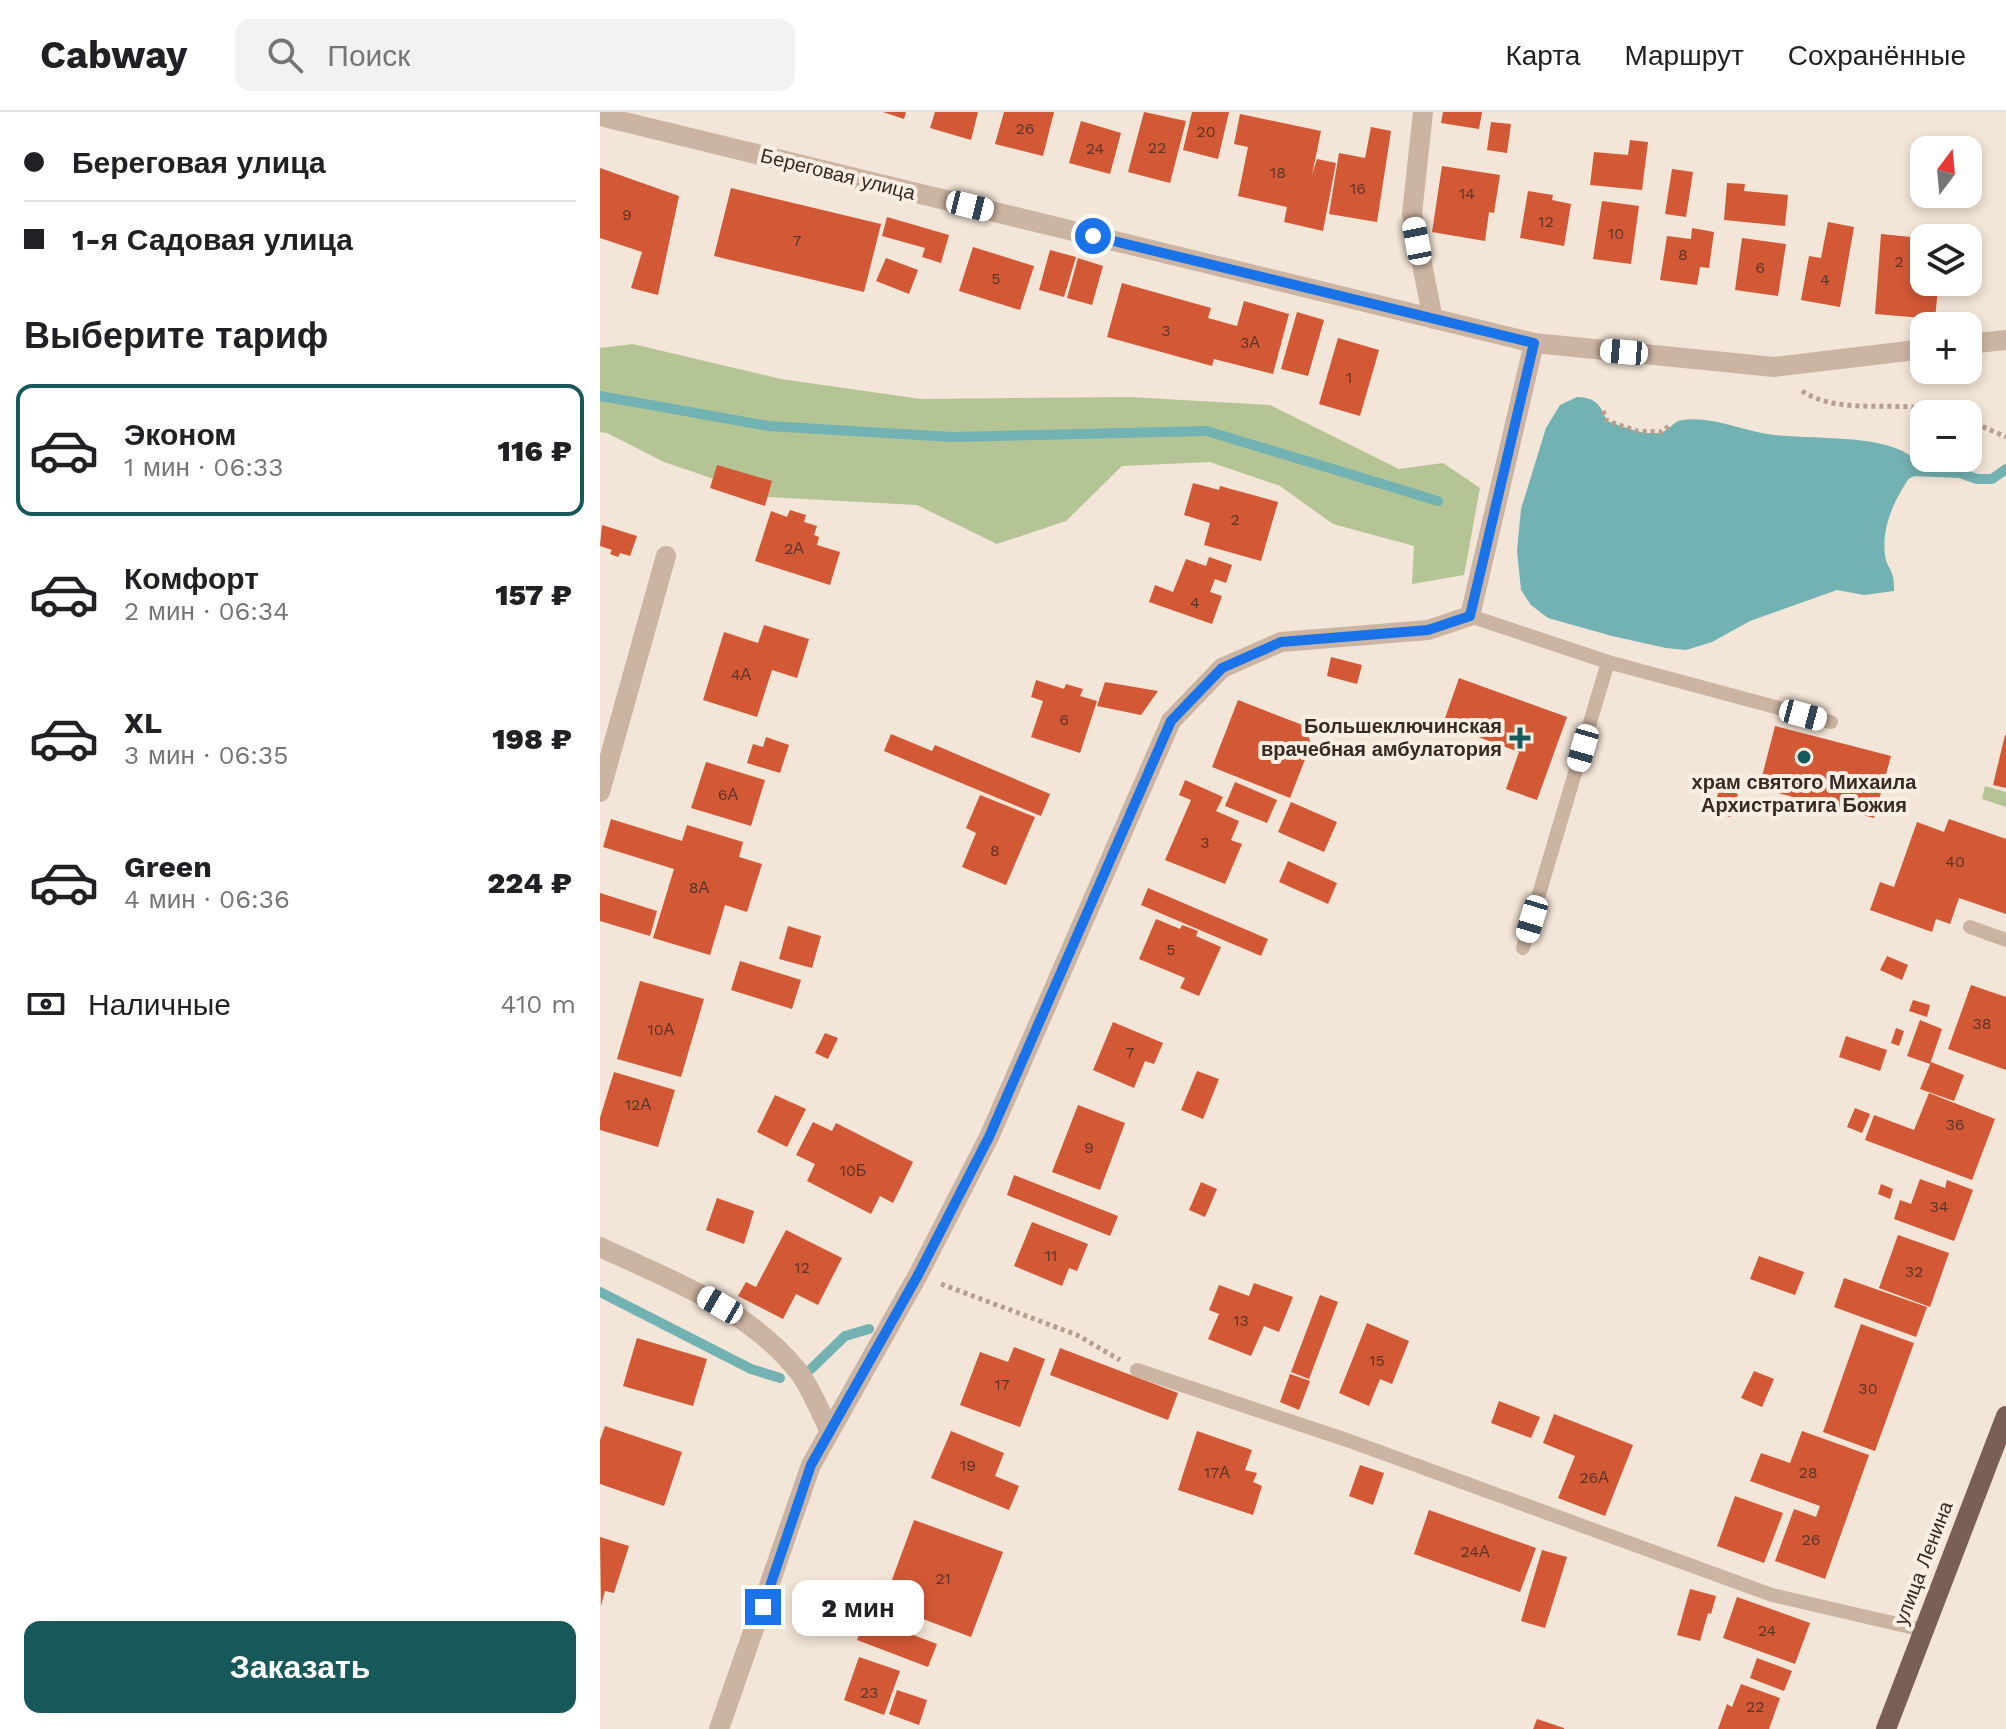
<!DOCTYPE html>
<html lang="ru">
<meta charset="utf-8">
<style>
:root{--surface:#fff;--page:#f2f2f2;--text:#202124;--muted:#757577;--line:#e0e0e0;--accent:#17595b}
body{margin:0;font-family:"Work Sans",sans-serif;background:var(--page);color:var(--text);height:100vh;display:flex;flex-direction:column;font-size:30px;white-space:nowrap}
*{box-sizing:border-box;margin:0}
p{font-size:26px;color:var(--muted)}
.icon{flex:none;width:44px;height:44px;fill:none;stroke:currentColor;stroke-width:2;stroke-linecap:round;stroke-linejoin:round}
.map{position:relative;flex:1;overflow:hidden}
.drawer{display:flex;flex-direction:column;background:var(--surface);width:600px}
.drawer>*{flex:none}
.banner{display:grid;align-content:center;height:176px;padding:0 24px;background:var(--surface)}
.needle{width:52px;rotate:16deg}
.buttons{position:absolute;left:1310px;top:24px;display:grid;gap:16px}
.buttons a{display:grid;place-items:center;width:72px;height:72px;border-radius:16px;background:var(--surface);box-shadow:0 4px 12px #0003;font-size:40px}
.end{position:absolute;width:36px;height:36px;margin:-18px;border:10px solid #1a73e8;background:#fff;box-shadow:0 0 0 4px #fff}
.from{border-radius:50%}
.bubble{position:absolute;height:56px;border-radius:16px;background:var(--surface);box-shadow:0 4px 12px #0003;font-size:26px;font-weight:800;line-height:56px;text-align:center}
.car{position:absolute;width:24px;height:48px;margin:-24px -12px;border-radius:10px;box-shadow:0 0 6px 2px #0007;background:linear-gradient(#fff 24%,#345 0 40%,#fff 0 76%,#345 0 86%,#fff 0)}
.banner b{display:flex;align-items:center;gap:28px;height:76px;font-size:30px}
.banner b+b{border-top:2px solid var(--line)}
.banner i{width:20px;height:20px;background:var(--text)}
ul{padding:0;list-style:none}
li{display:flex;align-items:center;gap:24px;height:132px;margin:0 16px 12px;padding:0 8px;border:4px solid transparent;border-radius:16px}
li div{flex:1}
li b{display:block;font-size:30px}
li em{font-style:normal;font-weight:800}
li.active{border-color:var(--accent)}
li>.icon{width:72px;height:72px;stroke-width:1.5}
h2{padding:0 24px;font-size:36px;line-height:96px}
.pay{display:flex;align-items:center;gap:20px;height:88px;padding:0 24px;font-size:30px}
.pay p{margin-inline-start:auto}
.primary-button{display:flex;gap:16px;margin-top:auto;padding:16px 24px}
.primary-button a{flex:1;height:92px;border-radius:16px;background:var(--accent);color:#fff;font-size:32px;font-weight:800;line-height:92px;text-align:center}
header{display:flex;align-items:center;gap:48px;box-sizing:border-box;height:112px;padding:0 40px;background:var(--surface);border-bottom:2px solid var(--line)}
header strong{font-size:38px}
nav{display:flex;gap:44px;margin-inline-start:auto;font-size:28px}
.search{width:560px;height:72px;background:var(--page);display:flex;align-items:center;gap:20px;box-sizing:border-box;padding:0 28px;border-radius:16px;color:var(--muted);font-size:30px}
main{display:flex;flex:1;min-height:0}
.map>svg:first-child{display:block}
.green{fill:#b5c495}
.water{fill:#73b2b3}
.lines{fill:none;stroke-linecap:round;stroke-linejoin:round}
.stream{stroke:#73b2b3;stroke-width:10}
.building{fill:#d25836}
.path{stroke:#b89e8c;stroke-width:5;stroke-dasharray:4 4;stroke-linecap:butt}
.lane{stroke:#ccb4a2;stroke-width:14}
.street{stroke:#ccb4a2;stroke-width:20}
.primary{stroke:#7a6054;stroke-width:20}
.route{stroke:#1a73e8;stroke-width:10}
.poi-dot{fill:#17595b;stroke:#fbefe3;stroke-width:3}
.labels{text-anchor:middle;stroke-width:8;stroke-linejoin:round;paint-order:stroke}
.number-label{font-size:16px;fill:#5d3629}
.street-label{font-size:20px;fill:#362a25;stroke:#fbefe3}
.poi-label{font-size:20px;font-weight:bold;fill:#362a25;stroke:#fbefe3;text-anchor:end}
</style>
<header>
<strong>Cabway</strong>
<div class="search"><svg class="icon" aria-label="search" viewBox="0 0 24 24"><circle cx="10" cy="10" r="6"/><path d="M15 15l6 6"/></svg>Поиск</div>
<nav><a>Карта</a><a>Маршрут</a><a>Сохранённые</a></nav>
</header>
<main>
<section class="drawer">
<div class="banner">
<b><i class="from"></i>Береговая улица</b>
<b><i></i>1-я Садовая улица</b>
</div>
<h2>Выберите тариф</h2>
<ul>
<li class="active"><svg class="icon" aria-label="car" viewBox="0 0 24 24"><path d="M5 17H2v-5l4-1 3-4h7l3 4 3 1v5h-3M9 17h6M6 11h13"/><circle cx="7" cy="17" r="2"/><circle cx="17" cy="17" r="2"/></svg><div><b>Эконом</b><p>1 мин · 06:33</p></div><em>116 ₽</em></li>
<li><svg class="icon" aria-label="car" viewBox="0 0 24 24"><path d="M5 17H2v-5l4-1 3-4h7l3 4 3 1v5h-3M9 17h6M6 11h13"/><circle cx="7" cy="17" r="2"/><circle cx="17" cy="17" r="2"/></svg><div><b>Комфорт</b><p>2 мин · 06:34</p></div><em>157 ₽</em></li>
<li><svg class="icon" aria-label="car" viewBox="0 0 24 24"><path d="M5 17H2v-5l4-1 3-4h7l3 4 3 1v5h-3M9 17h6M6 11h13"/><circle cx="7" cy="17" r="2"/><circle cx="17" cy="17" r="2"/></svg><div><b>XL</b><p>3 мин · 06:35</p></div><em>198 ₽</em></li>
<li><svg class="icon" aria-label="car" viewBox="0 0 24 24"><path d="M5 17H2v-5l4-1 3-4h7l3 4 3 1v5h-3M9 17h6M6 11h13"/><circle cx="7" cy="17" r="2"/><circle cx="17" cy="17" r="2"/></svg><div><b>Green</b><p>4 мин · 06:36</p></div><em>224 ₽</em></li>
</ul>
<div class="pay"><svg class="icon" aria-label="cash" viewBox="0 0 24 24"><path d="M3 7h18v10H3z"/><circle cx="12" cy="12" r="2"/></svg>Наличные<p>410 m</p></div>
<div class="primary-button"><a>Заказать</a></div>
</section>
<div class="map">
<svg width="1406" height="1617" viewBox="0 0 1406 1617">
<rect width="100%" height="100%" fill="#f3e5d7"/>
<path class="green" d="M 33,232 L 181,267 L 321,287 L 529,285 L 670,293 L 799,357 L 843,351 L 880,376 L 864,463 L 812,472 L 814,434 L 733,412 L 680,374 L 610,350 L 522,354 L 466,409 L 397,432 L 317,393 L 167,385 L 64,350 L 7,321 L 0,320 L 0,236 Z
M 1385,674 L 1406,680 L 1406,695 L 1382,687 Z"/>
<path class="water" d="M 977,285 C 996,286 1000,292 1007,309 C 1023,314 1045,325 1062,320 C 1069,318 1074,309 1082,308 C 1109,304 1136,316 1162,321 C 1201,329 1285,320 1313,346 L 1314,359 C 1297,383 1281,412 1285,443 C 1287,458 1295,457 1294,479 L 1264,483 L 1237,478 L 1150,509 L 1112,530 L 1086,538 L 1066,536 L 1012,524 L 948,506 L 931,493 L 921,478 L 917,439 L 921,397 L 946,316 L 960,293 Z"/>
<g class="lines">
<path class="stream" d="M 0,284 L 168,314 L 352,325 L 607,319 L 838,389
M 1305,363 L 1314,359 L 1360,361 L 1377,367 L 1392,367 L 1406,357
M 0,1180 L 151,1257 L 180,1266
M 211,1257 L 245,1224 L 269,1217"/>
</g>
<path class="building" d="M 283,0 L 306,0 L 304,7 Z
M 335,0 L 378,0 L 371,28 L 330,16 Z
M 404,0 L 454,0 L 443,44 L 395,32 Z
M 544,0 L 586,9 L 570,71 L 528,60 Z
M 592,0 L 629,0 L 618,47 L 583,38 Z
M 843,0 L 882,0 L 879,17 L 841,11 Z
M 640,2 L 721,19 L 712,63 L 717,47 L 736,51 L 723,119 L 684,110 L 687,95 L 638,84 L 648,35 L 634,32 Z
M 481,9 L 521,21 L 510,62 L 469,51 Z
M 891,10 L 911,12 L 907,41 L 887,38 Z
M 771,15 L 791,19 L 777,110 L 729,102 L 739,41 L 765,46 Z
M 1030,28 L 1048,30 L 1042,78 L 990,73 L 994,40 L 1028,43 Z
M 842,54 L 900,63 L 894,101 L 889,100 L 885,129 L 832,120 Z
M 0,56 L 79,84 L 58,183 L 31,176 L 42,140 L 0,126 Z
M 1072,57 L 1093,60 L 1086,105 L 1065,102 Z
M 1127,71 L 1145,72 L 1144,79 L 1188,83 L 1185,114 L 1124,108 Z
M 131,76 L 281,112 L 264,180 L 114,144 Z
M 928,79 L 953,83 L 952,88 L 971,92 L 964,134 L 920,126 Z
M 1002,89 L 1039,94 L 1031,152 L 993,147 Z
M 287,105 L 349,123 L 341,151 L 322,145 L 325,136 L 282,124 Z
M 1228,110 L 1254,115 L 1240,195 L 1201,188 L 1209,144 L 1221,146 Z
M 1092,116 L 1114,120 L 1109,156 L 1100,155 L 1097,173 L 1060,168 L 1067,124 L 1091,127 Z
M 1281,122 L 1321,126 L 1316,174 L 1338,176 L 1335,207 L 1275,202 Z
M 1142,126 L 1186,132 L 1178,184 L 1135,178 Z
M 373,135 L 434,154 L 420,198 L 359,179 Z
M 450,138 L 476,145 L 464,185 L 439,178 Z
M 286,146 L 318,158 L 309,182 L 276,169 Z
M 478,146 L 503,154 L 492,193 L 467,186 Z
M 522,171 L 611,196 L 608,206 L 637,214 L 644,189 L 689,202 L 673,262 L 614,247 L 612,254 L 507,225 Z
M 697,200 L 724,208 L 708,264 L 681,257 Z
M 738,226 L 779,238 L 760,304 L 719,292 Z
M 117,353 L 172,369 L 165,394 L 110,376 Z
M 593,371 L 619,378 L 620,374 L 678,390 L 661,449 L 604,433 L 610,411 L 584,403 Z
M 190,398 L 206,403 L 204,410 L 217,414 L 214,423 L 219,425 L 217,433 L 240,440 L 230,473 L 155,449 L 171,399 L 187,405 Z
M 2,413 L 37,424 L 30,444 L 20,441 L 18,445 L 10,442 L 12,438 L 0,434 Z
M 609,445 L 632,453 L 626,471 L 615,467 L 610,480 L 622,484 L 612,512 L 549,490 L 555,473 L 573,480 L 586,447 L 606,454 Z
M 164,513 L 209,527 L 197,566 L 172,558 L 157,605 L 103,588 L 124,520 L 158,531 Z
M 731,545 L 762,553 L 757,572 L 727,564 Z
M 859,566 L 967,605 L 937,688 L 906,677 L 919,640 L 843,612 Z
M 436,568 L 464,577 L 466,572 L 483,577 L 480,584 L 497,589 L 480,641 L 431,625 L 443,589 L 431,585 Z
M 505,570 L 558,579 L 541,603 L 497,594 Z
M 638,588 L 705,614 L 711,632 L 690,686 L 612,655 Z
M 1175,614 L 1291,644 L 1274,706 L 1159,676 Z
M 291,622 L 332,639 L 335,633 L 450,682 L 441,704 L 284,639 Z
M 1405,623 L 1406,623 L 1406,676 L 1393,673 Z
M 166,625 L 189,633 L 180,661 L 147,651 L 153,632 L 163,635 Z
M 106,650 L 165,668 L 151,714 L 91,696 Z
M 585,668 L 623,685 L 616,699 L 639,709 L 631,728 L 642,732 L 625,772 L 565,748 L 591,688 L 579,683 Z
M 635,670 L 677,688 L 667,711 L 625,694 Z
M 1120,676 L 1138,682 L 1130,705 L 1112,699 Z
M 380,683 L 435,705 L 406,773 L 362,755 L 376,721 L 366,716 Z
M 691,690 L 737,710 L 724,740 L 678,720 Z
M 11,707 L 82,729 L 87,713 L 143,730 L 139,745 L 162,752 L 147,800 L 125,793 L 110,843 L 53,826 L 74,757 L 3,735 Z
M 1349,707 L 1406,727 L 1406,802 L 1359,786 L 1350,812 L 1336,807 L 1332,820 L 1270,798 L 1280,770 L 1294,775 L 1317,710 L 1344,720 Z
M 688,749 L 737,771 L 728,792 L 679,770 Z
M 548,776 L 668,827 L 661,844 L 541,793 Z
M 0,781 L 57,799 L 50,824 L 0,809 Z
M 556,807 L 580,817 L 582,813 L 598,819 L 596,824 L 621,835 L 599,884 L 580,876 L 585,866 L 539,847 Z
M 188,814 L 221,824 L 212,856 L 179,847 Z
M 1287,844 L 1308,853 L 1302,868 L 1280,858 Z
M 140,849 L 201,868 L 192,897 L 131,878 Z
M 40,869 L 104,887 L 81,965 L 17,947 Z
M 1371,873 L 1406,885 L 1406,958 L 1348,937 Z
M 1313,888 L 1330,893 L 1327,905 L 1309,899 Z
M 1320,908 L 1342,917 L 1330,952 L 1307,944 Z
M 513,910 L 563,931 L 554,952 L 545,949 L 534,976 L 493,958 Z
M 1296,916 L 1304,919 L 1299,934 L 1291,931 Z
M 225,921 L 238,926 L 228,947 L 215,941 Z
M 1246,924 L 1287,938 L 1280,959 L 1239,945 Z
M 1331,950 L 1364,963 L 1354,989 L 1320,977 Z
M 597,959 L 619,967 L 603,1007 L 581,998 Z
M 14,960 L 75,978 L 58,1035 L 0,1018 L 0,1006 Z
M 1329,981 L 1395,1007 L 1372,1068 L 1265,1028 L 1274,1003 L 1314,1018 Z
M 175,983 L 206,997 L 187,1035 L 157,1020 Z
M 478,993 L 525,1011 L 500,1078 L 452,1060 Z
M 1255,996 L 1270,1002 L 1262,1021 L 1247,1015 Z
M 213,1010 L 232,1019 L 236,1011 L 313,1050 L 293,1091 L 280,1084 L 271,1102 L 207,1069 L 215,1052 L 196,1043 Z
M 414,1063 L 518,1104 L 510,1124 L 407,1083 Z
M 1320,1067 L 1345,1076 L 1347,1068 L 1373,1078 L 1354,1129 L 1294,1107 L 1300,1088 L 1311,1092 Z
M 601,1070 L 617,1077 L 605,1105 L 589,1098 Z
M 1281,1072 L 1293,1077 L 1290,1087 L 1278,1082 Z
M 117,1086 L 154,1099 L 144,1132 L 106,1118 Z
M 432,1110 L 488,1132 L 477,1159 L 469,1156 L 462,1174 L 414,1154 Z
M 186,1118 L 242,1146 L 218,1193 L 196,1182 L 183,1207 L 138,1184 L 146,1170 L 156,1175 Z
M 1298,1123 L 1349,1141 L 1330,1195 L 1279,1176 Z
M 1159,1144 L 1204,1160 L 1195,1183 L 1150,1167 Z
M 1244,1166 L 1327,1195 L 1316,1225 L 1234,1195 Z
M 654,1171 L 693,1185 L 679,1220 L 664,1214 L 651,1244 L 608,1227 L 619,1202 L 609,1198 L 619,1173 L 649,1184 Z
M 720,1183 L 738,1190 L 709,1267 L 691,1260 Z
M 767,1211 L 809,1229 L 792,1272 L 780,1267 L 769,1294 L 739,1281 Z
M 1261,1212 L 1314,1231 L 1275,1339 L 1223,1320 Z
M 37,1226 L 107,1247 L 93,1294 L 23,1274 Z
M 414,1235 L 445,1247 L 420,1315 L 360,1293 L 380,1240 L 408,1250 Z
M 460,1236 L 578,1281 L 568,1308 L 450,1263 Z
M 1154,1259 L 1174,1267 L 1162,1295 L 1141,1286 Z
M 690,1262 L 710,1269 L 699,1298 L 680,1290 Z
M 899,1289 L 940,1305 L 931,1326 L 891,1311 Z
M 954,1302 L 1033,1333 L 1005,1404 L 958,1386 L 975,1344 L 943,1331 Z
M 5,1314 L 82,1340 L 64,1394 L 0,1372 L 0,1328 Z
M 351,1319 L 404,1341 L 395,1364 L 419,1374 L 409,1398 L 331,1366 Z
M 597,1319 L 652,1338 L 645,1358 L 657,1361 L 653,1370 L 662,1374 L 653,1403 L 578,1378 Z
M 1202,1319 L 1269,1343 L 1225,1467 L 1175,1449 L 1194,1397 L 1216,1405 L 1220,1394 L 1150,1369 L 1161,1341 L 1190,1351 Z
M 760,1353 L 784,1361 L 773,1393 L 749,1384 Z
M 1135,1384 L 1183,1401 L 1164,1451 L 1117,1434 Z
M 829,1398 L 936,1436 L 920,1480 L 814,1442 Z
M 314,1408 L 403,1440 L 371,1525 L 283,1492 Z
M 0,1425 L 29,1434 L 14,1481 L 5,1479 L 1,1494 Z
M 942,1438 L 967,1445 L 945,1516 L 921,1509 Z
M 1090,1477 L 1116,1484 L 1111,1502 L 1108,1501 L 1100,1529 L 1077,1523 Z
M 1137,1485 L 1210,1511 L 1195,1552 L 1123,1526 Z
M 266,1505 L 337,1532 L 328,1555 L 257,1528 Z
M 259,1545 L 300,1559 L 284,1603 L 244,1588 Z
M 1157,1546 L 1192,1559 L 1184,1579 L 1150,1566 Z
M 1141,1572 L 1180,1586 L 1169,1617 L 1118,1617 L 1127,1592 L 1132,1595 Z
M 297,1578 L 327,1588 L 319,1613 L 289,1602 Z
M 937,1607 L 964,1616 L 964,1617 L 933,1617 Z"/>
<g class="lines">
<path class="path" d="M 1202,279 C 1244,306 1302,285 1350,302
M 1003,299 L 1007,309 L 1037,319 L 1062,320 L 1071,312
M 1368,308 L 1406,325
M 341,1172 L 477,1223 L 520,1248"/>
<path class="lane" d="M 870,504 L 1008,550 L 1231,610
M 1370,815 L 1406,828
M 923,836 L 1008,550
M 537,1258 L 747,1328 L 1172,1483 L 1323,1518"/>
<path class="street" d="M 823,0 L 812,102 L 833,207
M 0,4 L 934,231 L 1174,255 L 1324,237
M 1368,232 L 1406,228
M 0,680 L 66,444
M 0,1135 C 71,1168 147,1196 198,1259 C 211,1276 220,1300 230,1319
M 119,1617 L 211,1353 L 318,1163 L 389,1025 L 571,609 L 622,556 L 681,530 L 828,518 L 870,504 L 934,231"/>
<path class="primary" d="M 1286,1617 L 1406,1304"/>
</g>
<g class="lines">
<path class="route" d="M 163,1495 L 211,1353 L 318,1163 L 389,1025 L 571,609 L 622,556 L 681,530 L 828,518 L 870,504 L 934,231 L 493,124"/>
</g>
<g class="poi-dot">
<path d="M916 614h8v8h8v8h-8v8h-8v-8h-8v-8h8z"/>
<circle cx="1204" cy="645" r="8"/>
</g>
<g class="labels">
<g class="number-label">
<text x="425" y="22">26</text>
<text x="606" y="25">20</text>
<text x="557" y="41">22</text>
<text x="495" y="42">24</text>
<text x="678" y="66">18</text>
<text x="758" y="82">16</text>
<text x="867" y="87">14</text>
<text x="27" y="108">9</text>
<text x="946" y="115">12</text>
<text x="1016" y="127">10</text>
<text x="197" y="134">7</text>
<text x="1083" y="148">8</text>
<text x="1299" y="155">2</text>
<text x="1160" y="161">6</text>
<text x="396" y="172">5</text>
<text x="1225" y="173">4</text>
<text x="566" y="224">3</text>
<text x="650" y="236">3А</text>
<text x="749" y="271">1</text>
<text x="635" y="413">2</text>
<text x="194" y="442">2А</text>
<text x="595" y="496">4</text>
<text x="141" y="568">4А</text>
<text x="464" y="613">6</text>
<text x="128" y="688">6А</text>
<text x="605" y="736">3</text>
<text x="395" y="744">8</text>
<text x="1355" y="755">40</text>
<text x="99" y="781">8А</text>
<text x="571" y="843">5</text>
<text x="1382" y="917">38</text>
<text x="61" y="923">10А</text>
<text x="530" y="946">7</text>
<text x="38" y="998">12А</text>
<text x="1355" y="1018">36</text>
<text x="489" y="1041">9</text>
<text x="253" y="1064">10Б</text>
<text x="1339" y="1100">34</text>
<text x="451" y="1149">11</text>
<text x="202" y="1161">12</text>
<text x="1314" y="1165">32</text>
<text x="641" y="1214">13</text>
<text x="777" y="1254">15</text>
<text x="402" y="1278">17</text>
<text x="1268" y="1282">30</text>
<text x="368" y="1359">19</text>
<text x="617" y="1366">17А</text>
<text x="1208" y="1366">28</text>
<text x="994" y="1371">26А</text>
<text x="1211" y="1433">26</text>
<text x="875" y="1445">24А</text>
<text x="343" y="1472">21</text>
<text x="1167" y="1524">24</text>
<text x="269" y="1586">23</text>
<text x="1155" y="1600">22</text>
</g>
<g class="street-label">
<text transform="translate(238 62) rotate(14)" y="7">Береговая улица</text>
<text transform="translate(1323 1451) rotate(-69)" y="7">улица Ленина</text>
</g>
<g class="poi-label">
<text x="902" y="621">Большеключинская<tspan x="902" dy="23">врачебная амбулатория</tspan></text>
<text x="1204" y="677" text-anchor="middle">храм святого Михаила<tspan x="1204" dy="23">Архистратига Божия</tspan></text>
</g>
</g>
</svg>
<div class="buttons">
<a><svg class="needle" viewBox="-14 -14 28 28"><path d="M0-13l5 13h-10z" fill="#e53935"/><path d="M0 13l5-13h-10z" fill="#757577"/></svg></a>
<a><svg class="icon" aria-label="layers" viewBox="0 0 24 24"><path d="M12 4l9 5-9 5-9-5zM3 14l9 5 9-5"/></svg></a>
<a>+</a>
<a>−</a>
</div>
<i class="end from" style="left:493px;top:124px"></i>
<i class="end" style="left:163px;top:1495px"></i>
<div class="bubble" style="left:192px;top:1468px;width:132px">2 мин</div>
<i class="car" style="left:370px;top:94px;rotate:104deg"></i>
<i class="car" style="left:817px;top:129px;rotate:349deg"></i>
<i class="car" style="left:1024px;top:240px;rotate:275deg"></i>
<i class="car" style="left:1203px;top:603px;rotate:105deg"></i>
<i class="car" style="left:983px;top:636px;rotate:196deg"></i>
<i class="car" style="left:932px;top:807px;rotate:197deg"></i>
<i class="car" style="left:120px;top:1193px;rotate:300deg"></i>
</div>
</main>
